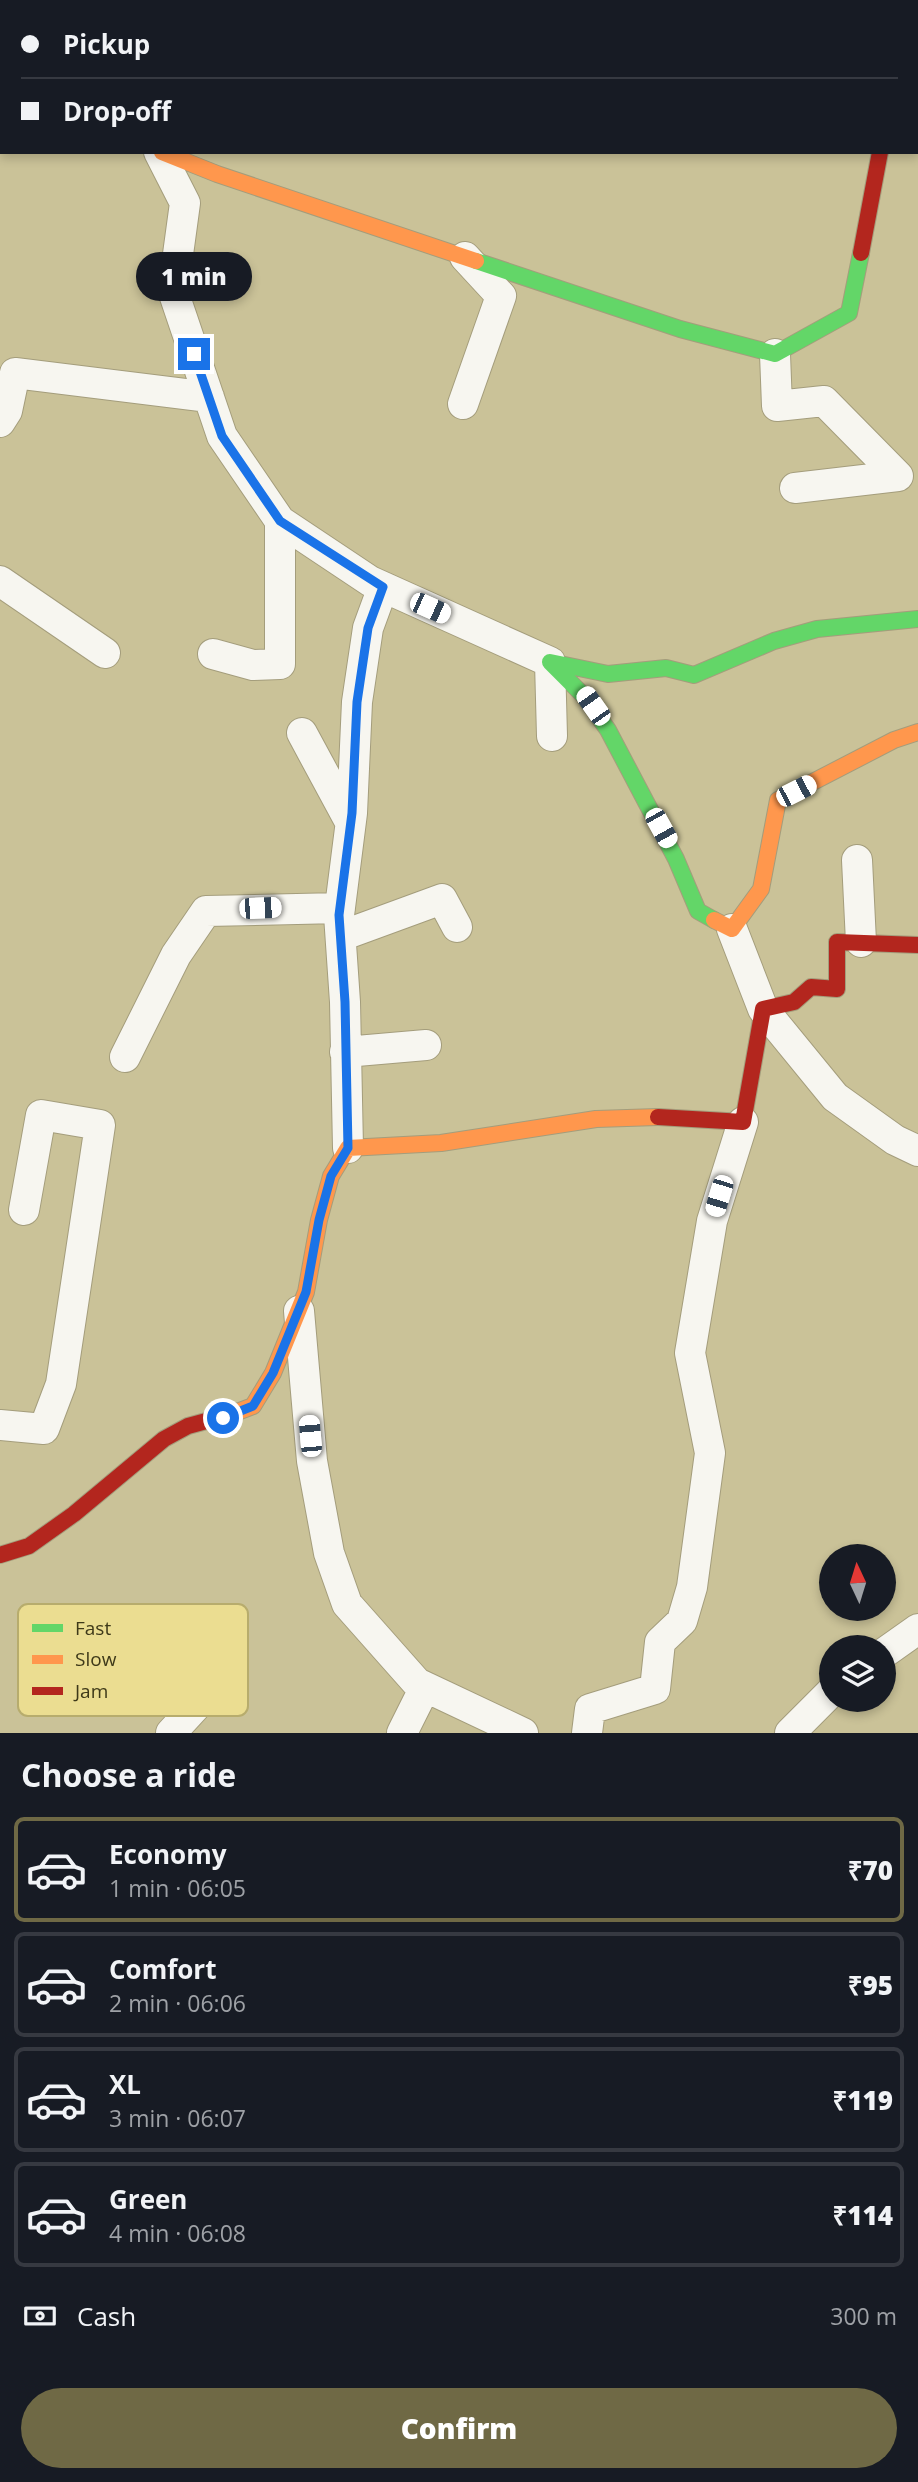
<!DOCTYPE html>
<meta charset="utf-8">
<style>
:root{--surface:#171b24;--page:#242831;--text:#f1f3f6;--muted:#9ea1a6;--line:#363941;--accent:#6f6945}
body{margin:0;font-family:"Open Sans",sans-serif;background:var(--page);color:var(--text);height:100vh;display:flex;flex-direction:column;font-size:26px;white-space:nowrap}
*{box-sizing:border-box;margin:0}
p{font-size:23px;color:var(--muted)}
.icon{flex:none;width:38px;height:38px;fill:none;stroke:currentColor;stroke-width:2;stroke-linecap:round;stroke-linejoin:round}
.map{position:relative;height:1733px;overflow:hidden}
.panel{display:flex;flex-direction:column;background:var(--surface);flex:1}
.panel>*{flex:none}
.hud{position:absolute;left:0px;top:0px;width:919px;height:154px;box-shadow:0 4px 10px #0003;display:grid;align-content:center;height:154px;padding:0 21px;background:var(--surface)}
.needle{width:46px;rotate:356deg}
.fabs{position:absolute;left:819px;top:1544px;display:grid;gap:14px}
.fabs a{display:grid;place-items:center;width:77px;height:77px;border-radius:50%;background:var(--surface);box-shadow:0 4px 10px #0003;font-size:35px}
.end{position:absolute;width:32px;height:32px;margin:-16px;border:9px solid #1a73e8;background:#fff;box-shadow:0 0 0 4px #fff}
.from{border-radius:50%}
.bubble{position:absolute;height:49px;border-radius:24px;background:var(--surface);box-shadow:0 4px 10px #0003;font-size:23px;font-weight:800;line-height:49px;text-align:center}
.car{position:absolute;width:21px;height:42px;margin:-21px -10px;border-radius:9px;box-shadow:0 0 5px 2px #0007;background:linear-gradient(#fff 24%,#345 0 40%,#fff 0 76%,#345 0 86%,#fff 0)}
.hud b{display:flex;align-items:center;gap:24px;height:66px;font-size:26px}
.hud b+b{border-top:2px solid var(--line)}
.hud i{width:18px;height:18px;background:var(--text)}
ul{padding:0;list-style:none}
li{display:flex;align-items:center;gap:21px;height:105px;margin:0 14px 10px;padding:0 7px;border:4px solid var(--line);border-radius:10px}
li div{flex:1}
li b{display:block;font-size:26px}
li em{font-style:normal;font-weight:800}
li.selected{border-color:var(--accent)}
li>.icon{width:63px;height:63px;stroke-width:1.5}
h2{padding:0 21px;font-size:32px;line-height:84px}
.pay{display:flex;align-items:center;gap:18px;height:77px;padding:0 21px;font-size:26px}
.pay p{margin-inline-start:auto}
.primary-button{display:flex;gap:14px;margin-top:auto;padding:14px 21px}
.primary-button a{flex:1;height:80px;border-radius:42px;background:var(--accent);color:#fff;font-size:28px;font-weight:800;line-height:80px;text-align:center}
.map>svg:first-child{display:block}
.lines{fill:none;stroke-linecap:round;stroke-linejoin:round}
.street-casing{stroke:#a49d7c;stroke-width:32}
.fast-casing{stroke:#a49d7c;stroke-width:18}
.slow-casing{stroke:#a49d7c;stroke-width:18}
.jam-casing{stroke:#a49d7c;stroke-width:18}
.street{stroke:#f7f6f0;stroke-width:30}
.fast{stroke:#63d668;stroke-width:16}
.slow{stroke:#ff974d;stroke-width:16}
.jam{stroke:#b3261e;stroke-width:16}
.route{stroke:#1a73e8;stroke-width:9}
.key{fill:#ebdd91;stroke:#b7ac6d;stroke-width:2}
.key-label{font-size:19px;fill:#3e3919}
</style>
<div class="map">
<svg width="918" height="1733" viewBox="0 0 918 1733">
<rect width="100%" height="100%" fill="#cac298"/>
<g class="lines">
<defs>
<path id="street" d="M 917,79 L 918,79
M 0,83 L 2,84
M 159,152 L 185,203 L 173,291 L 222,436 L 280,521 L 370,581 L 550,662 L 552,736
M 775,354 L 777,406 L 824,401 L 898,476 L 795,488
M 463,404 L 501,296 L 465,257
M 0,422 L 7,411 L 15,373 L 209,397
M 0,581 L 105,653
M 213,654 L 253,665 L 280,664 L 280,521
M 302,733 L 350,822
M 857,860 L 861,942
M 732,929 L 763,1009 L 835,1097 L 895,1140 L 918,1151
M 341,936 L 442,899 L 457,927
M 345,1052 L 426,1045
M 125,1057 L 176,955 L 206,911 L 340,908
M 348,1148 L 345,1002 L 339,915 L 352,813 L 357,702 L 368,628 L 383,587
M 299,1311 L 312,1461 L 329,1553 L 347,1604 L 417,1683 L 523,1733
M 0,1425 L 44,1429 L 61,1384 L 100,1125 L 41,1115 L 24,1210
M 884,1653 L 918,1629
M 171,1733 L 206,1695
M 402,1733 L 425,1687
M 587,1733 L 590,1709 L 655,1689 L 660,1642 L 682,1621 L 692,1587 L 710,1453 L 690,1353 L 712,1221 L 743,1122
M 790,1733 L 831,1692"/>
<path id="fast" d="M 476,261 L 680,329 L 775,354 L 849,313 L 861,253
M 714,920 L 698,911 L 676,859 L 608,730 L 584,696 L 550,662 L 608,674 L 666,668 L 694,675 L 774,641 L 817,629 L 918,619"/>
<path id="slow" d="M 162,152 L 217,174 L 476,261
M 714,920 L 732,929 L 761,889 L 778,800 L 894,740 L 918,732
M 232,1414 L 253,1406 L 273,1373 L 306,1292 L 319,1220 L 331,1176 L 348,1148 L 441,1143 L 596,1119 L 658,1117"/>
<path id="jam" d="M 861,253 L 880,152
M 658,1117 L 743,1122 L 763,1009 L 794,1002 L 811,987 L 837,989 L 837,942 L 918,945
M 0,1555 L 29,1546 L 74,1514 L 164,1439 L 188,1426 L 232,1414"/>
</defs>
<use href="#street" class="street-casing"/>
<use href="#fast" class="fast-casing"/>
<use href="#slow" class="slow-casing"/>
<use href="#jam" class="jam-casing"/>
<use href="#street" class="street"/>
<use href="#fast" class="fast"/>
<use href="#slow" class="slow"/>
<use href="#jam" class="jam"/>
</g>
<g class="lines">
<path class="route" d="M 194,354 L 222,436 L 280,521 L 383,587 L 368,628 L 357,702 L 352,813 L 339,915 L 345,1002 L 348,1148 L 331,1176 L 319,1220 L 306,1292 L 273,1373 L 253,1406 L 223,1418"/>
</g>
<rect x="18" y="1604" width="230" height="112" rx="10" class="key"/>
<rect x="32" y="1624" width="31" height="8" fill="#63d668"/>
<rect x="32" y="1655" width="31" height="9" fill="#ff974d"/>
<rect x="32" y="1687" width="31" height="8" fill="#b3261e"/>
<g class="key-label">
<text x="75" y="1635">Fast</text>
<text x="75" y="1666">Slow</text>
<text x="75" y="1698">Jam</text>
</g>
</svg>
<div class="fabs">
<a><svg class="needle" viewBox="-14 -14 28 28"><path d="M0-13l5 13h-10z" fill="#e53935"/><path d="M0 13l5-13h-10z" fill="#9ea1a6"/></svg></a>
<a><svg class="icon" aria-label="layers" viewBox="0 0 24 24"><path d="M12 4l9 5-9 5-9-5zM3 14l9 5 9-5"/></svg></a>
</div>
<i class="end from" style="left:223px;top:1418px"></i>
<i class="end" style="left:194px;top:354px"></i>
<div class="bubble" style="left:136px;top:252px;width:116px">1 min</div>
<i class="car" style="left:430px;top:608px;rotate:114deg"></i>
<i class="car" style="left:593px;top:706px;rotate:325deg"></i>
<i class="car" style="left:796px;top:791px;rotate:63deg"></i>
<i class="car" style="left:661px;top:828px;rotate:151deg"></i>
<i class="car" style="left:260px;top:908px;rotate:88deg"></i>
<i class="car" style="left:719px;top:1196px;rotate:197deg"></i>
<i class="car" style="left:310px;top:1436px;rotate:355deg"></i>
<div class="hud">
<b><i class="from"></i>Pickup</b>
<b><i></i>Drop-off</b>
</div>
</div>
<section class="panel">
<h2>Choose a ride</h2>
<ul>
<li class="selected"><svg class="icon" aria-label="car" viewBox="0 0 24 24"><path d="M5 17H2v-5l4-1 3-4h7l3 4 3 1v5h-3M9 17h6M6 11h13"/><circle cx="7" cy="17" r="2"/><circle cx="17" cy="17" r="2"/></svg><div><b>Economy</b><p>1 min · 06:05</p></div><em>₹70</em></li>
<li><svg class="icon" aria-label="car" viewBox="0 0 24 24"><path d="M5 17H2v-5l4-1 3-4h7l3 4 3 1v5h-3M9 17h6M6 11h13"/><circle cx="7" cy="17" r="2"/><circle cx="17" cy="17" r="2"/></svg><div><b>Comfort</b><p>2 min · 06:06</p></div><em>₹95</em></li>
<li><svg class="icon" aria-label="car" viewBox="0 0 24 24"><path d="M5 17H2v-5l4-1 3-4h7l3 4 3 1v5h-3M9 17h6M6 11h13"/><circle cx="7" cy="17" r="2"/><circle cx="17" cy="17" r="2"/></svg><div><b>XL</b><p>3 min · 06:07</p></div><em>₹119</em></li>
<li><svg class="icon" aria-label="car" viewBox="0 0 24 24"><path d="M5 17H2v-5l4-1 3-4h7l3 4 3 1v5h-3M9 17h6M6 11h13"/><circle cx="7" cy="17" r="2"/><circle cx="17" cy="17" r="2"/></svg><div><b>Green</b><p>4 min · 06:08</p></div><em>₹114</em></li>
</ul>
<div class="pay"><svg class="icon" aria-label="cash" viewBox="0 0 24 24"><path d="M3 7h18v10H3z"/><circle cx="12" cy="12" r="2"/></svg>Cash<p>300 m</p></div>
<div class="primary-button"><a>Confirm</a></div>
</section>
